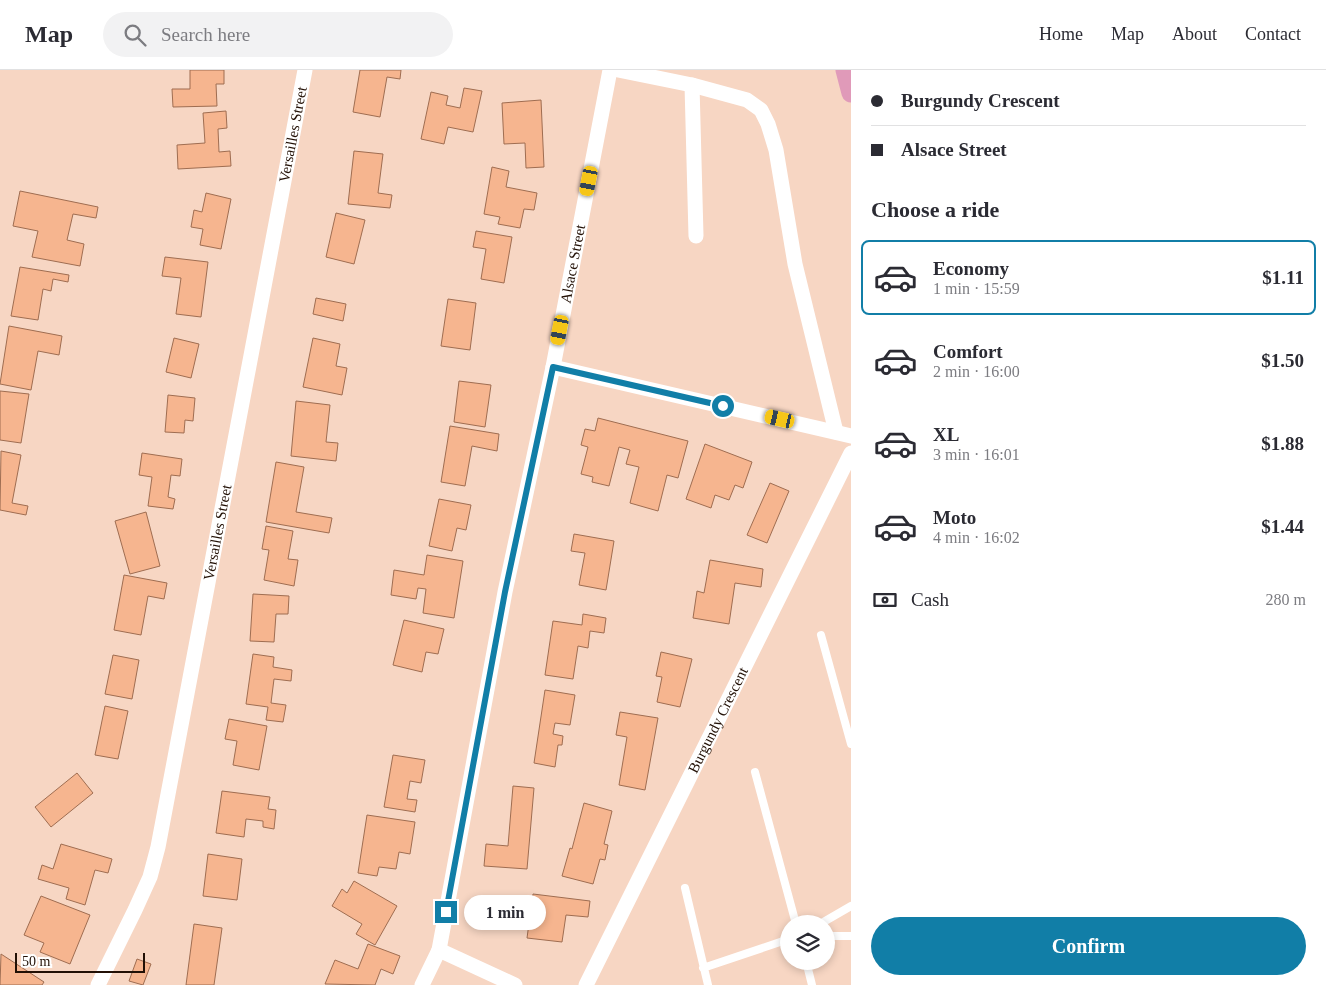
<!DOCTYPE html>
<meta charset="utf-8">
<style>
:root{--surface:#fff;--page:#f2f2f3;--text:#2b2b33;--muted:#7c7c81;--line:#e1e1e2;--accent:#117ea7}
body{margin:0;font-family:"Times New Roman",serif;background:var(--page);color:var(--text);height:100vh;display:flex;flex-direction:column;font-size:19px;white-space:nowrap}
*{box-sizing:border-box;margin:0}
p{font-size:16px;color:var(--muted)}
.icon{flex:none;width:28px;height:28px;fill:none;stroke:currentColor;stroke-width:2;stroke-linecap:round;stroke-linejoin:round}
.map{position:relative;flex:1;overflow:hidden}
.panel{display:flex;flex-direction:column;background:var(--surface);width:475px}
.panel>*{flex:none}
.hud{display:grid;align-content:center;height:110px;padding:0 20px;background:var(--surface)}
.fabs{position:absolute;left:780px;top:845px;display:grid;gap:10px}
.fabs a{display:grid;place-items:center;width:55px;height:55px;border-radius:50%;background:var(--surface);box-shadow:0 2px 8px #0003;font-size:25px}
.scale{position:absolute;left:15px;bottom:12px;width:130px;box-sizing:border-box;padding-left:5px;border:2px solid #221005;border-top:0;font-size:14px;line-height:18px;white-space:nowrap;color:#221005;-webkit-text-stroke:4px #fff;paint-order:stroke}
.end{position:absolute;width:22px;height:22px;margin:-11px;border:6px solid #117ea7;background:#fff;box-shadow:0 0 0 2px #fff}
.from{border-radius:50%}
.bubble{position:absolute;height:35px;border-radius:18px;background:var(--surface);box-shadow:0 2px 8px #0003;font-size:16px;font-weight:700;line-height:35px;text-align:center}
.car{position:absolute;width:15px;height:30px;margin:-15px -8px;border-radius:6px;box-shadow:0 0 4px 1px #0007;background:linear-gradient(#f5c518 24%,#345 0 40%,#f5c518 0 76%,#345 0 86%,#f5c518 0)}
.hud b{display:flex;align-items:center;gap:18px;height:48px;font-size:19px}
.hud b+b{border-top:1px solid var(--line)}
.hud i{width:12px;height:12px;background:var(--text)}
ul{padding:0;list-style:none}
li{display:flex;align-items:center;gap:15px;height:75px;margin:0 10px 8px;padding:0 10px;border:2px solid transparent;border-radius:8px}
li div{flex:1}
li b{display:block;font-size:19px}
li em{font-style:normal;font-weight:700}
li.selected{border-color:var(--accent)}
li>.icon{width:45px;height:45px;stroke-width:1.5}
h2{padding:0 20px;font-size:22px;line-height:60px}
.pay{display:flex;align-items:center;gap:12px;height:55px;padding:0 20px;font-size:19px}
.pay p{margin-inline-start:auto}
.button{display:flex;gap:10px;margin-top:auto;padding:10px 20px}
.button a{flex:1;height:58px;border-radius:30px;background:var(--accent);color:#fff;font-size:20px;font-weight:700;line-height:58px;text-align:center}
header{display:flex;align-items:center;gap:30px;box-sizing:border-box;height:70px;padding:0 25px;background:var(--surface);border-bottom:1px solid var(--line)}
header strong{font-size:24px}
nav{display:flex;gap:28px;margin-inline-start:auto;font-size:18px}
.search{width:350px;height:45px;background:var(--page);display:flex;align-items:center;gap:12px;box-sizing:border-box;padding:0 18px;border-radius:28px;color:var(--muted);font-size:19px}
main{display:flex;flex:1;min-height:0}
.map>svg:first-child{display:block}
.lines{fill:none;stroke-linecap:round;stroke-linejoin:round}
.canal{stroke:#e09ab9;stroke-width:19}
.building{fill:#f6b58f;stroke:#9f6d51}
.lane{stroke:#fff;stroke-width:8}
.street{stroke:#fff;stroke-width:15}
.route{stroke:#117ea7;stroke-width:6}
.labels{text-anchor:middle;stroke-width:4.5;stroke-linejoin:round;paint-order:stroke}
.street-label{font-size:15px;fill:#221005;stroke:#fff}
</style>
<header>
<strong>Map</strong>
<div class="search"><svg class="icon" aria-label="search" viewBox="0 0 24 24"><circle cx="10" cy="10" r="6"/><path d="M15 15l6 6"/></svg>Search here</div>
<nav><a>Home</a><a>Map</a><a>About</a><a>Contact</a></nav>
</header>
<main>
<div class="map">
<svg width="851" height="915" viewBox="0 0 851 915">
<rect width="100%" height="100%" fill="#f7d6c3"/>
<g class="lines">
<path class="canal" d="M 845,0 L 851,23"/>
</g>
<path class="building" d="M 190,0 L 224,0 L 224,14 L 216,14 L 217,36 L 173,37 L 172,19 L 190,19 Z
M 360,0 L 401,0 L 400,9 L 387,7 L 380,47 L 353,42 Z
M 464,18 L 482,21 L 473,62 L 448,57 L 444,74 L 421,69 L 431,22 L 448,26 L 446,35 L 460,38 Z
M 541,30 L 544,97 L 526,98 L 525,73 L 504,74 L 502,33 Z
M 226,41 L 227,58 L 218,59 L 219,82 L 230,81 L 231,96 L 178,99 L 177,75 L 205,73 L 203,43 Z
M 354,81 L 383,84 L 378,123 L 392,125 L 390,138 L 348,134 Z
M 492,97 L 509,101 L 506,117 L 537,123 L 534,140 L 524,139 L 520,158 L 498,154 L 500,147 L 484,144 Z
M 20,121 L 98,137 L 96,148 L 73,144 L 67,170 L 84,174 L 80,196 L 32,187 L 38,161 L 13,156 Z
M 206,123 L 231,129 L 221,179 L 200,175 L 203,159 L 191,157 L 194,140 L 202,142 Z
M 336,143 L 365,150 L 354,194 L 326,187 Z
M 476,161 L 512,167 L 504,213 L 481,209 L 486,179 L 473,177 Z
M 165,187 L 208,192 L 201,247 L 176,244 L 181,208 L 162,206 Z
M 20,197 L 69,205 L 68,212 L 53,209 L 51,221 L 43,219 L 38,250 L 11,246 Z
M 316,228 L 346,234 L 343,251 L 313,244 Z
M 448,229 L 476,233 L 470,280 L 441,276 Z
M 9,256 L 62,266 L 59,285 L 38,281 L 31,320 L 0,314 Z
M 174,268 L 199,274 L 191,308 L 166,302 Z
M 313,268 L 340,274 L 336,296 L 347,298 L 342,325 L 303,317 Z
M 459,311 L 491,315 L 485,357 L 454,352 Z
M 0,321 L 29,324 L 21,373 L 0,370 Z
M 168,325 L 195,328 L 193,351 L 185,350 L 184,363 L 165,362 Z
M 296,331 L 330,335 L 326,372 L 338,373 L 336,391 L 291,386 Z
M 598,348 L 688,371 L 678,408 L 667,405 L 658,441 L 630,433 L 639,397 L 626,394 L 630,380 L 619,377 L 609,416 L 592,412 L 593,407 L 581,404 L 588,377 L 581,375 L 585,359 L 595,361 Z
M 450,356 L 499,364 L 497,381 L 472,376 L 465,416 L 441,412 Z
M 705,374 L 752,392 L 743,418 L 735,415 L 729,430 L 715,425 L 711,438 L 686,429 Z
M 1,381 L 21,385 L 12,433 L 28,436 L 26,445 L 0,440 Z
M 142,383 L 182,389 L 180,406 L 171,405 L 168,427 L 175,429 L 173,439 L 148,436 L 152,407 L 139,405 Z
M 276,392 L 304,397 L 296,442 L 332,448 L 329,463 L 266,452 Z
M 770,413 L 789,421 L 767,473 L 747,465 Z
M 439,429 L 471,435 L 466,460 L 457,458 L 452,481 L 429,476 Z
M 146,442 L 160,496 L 130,504 L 115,451 Z
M 266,456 L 293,461 L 288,489 L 298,490 L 294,516 L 264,510 L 269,480 L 262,479 Z
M 574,464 L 614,471 L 606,520 L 579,515 L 585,483 L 571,481 Z
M 427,485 L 463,491 L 454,548 L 423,543 L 426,519 L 418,518 L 416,529 L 391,525 L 394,500 L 424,505 Z
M 710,490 L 763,499 L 761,517 L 735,513 L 729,554 L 693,548 L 697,521 L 704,523 Z
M 124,505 L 167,513 L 164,529 L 148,526 L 141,565 L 114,560 Z
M 253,524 L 289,526 L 288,544 L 276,544 L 274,572 L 250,571 Z
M 583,544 L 606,548 L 604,563 L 590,561 L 588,578 L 578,576 L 573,609 L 545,605 L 553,551 L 582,555 Z
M 404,550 L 444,559 L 438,584 L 426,582 L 422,602 L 393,595 Z
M 661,582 L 692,589 L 680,637 L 657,632 L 662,607 L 656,606 Z
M 253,584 L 274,587 L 273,597 L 292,600 L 291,611 L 274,609 L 271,633 L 286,635 L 283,652 L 266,650 L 268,637 L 246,634 Z
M 113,585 L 139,590 L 132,629 L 105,624 Z
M 545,620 L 575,625 L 570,655 L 555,653 L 553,664 L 563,666 L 562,675 L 558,675 L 555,697 L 534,693 Z
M 105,636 L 128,641 L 118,689 L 95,685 Z
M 620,642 L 658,648 L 645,720 L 619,715 L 627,667 L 616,665 Z
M 229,649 L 267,656 L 259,700 L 233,695 L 237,671 L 225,669 Z
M 393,685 L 425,690 L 421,713 L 410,711 L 407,729 L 417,730 L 415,742 L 384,737 Z
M 77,703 L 93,723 L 51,757 L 35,737 Z
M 513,716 L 534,718 L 527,799 L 484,796 L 486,774 L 508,776 Z
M 222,721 L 270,727 L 268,739 L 276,740 L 274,759 L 263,757 L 263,751 L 246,749 L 244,767 L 216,763 Z
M 584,733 L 612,741 L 604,774 L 608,775 L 605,790 L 600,789 L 593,814 L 562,806 L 570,778 L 572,779 Z
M 367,745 L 415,752 L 410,784 L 399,782 L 396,799 L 379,797 L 377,806 L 358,803 Z
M 61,774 L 112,789 L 108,803 L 95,800 L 85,835 L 66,829 L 69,818 L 38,809 L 42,795 L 53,799 Z
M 208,784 L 242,789 L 237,830 L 203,826 Z
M 354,811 L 397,836 L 375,875 L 356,864 L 362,854 L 332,836 L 342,819 L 347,823 Z
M 533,824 L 590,831 L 588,847 L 566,845 L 562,872 L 527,868 Z
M 41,826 L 90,845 L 70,894 L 40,882 L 44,873 L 24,865 Z
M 194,854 L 222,858 L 214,915 L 186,915 Z
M 368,874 L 400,886 L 393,904 L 381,899 L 375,915 L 325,914 L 335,890 L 358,899 Z
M 1,884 L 44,912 L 42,915 L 0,915 Z
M 137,889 L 151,894 L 143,915 L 129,911 Z"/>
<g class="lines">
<path class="lane" d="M 821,565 L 851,674
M 755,702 L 796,854
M 685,818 L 708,915
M 820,854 L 851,836
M 826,866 L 851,866
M 806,891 L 812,915
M 703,898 L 789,869"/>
<g class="street">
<path d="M 618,0 L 692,15 L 747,30 L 761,40 L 768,54 L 776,80 L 795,194 L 836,362"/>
<path d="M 692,15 L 696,166"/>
<path d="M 553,297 L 851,366"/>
<path d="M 439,880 L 515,915"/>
<path id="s1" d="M 98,915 L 135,840 L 150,807 L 158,777 L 305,0"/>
<path id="s2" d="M 422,915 L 439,880 L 505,522 L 553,297 L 610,0"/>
<path id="s3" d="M 586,915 L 851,383"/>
</g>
</g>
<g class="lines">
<path class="route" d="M 446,842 L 505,522 L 553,297 L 723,336"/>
</g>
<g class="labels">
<g class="street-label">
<text dy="5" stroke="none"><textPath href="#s1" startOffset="876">Versailles Street</textPath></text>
<text dy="5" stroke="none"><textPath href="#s2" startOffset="738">Alsace Street</textPath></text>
<text dy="5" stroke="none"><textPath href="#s1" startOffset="471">Versailles Street</textPath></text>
<text dy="5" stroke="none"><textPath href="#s3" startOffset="296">Burgundy Crescent</textPath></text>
</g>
</g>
</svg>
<div class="fabs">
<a><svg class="icon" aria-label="layers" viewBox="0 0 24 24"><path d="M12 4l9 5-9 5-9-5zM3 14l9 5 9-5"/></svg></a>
</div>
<div class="scale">50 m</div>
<i class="end from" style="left:723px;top:336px"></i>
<i class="end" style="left:446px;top:842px"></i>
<div class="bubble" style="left:464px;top:825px;width:82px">1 min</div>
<i class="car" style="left:589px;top:111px;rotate:191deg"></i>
<i class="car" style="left:560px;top:260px;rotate:191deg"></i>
<i class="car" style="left:780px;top:349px;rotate:283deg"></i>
</div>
<section class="panel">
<div class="hud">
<b><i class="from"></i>Burgundy Crescent</b>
<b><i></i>Alsace Street</b>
</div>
<h2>Choose a ride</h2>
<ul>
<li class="selected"><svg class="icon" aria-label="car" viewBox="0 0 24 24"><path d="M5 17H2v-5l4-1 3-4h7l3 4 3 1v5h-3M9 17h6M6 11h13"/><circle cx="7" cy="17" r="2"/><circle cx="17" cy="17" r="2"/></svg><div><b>Economy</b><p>1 min · 15:59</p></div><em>$1.11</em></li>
<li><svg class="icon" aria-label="car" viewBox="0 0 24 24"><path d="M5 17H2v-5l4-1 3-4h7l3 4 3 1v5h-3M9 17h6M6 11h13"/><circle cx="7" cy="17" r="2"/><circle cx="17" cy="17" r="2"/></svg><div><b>Comfort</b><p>2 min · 16:00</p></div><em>$1.50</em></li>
<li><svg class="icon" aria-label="car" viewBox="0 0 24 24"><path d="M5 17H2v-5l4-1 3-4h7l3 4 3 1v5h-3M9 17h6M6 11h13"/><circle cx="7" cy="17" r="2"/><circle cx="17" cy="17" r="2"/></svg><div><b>XL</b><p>3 min · 16:01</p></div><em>$1.88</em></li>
<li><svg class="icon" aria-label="car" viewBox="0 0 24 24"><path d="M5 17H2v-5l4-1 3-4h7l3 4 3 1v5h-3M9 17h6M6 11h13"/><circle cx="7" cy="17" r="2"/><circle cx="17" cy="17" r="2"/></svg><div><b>Moto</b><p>4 min · 16:02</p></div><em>$1.44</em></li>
</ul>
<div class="pay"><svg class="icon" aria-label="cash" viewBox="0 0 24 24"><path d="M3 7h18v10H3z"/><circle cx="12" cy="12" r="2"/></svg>Cash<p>280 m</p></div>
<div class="button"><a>Confirm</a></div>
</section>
</main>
